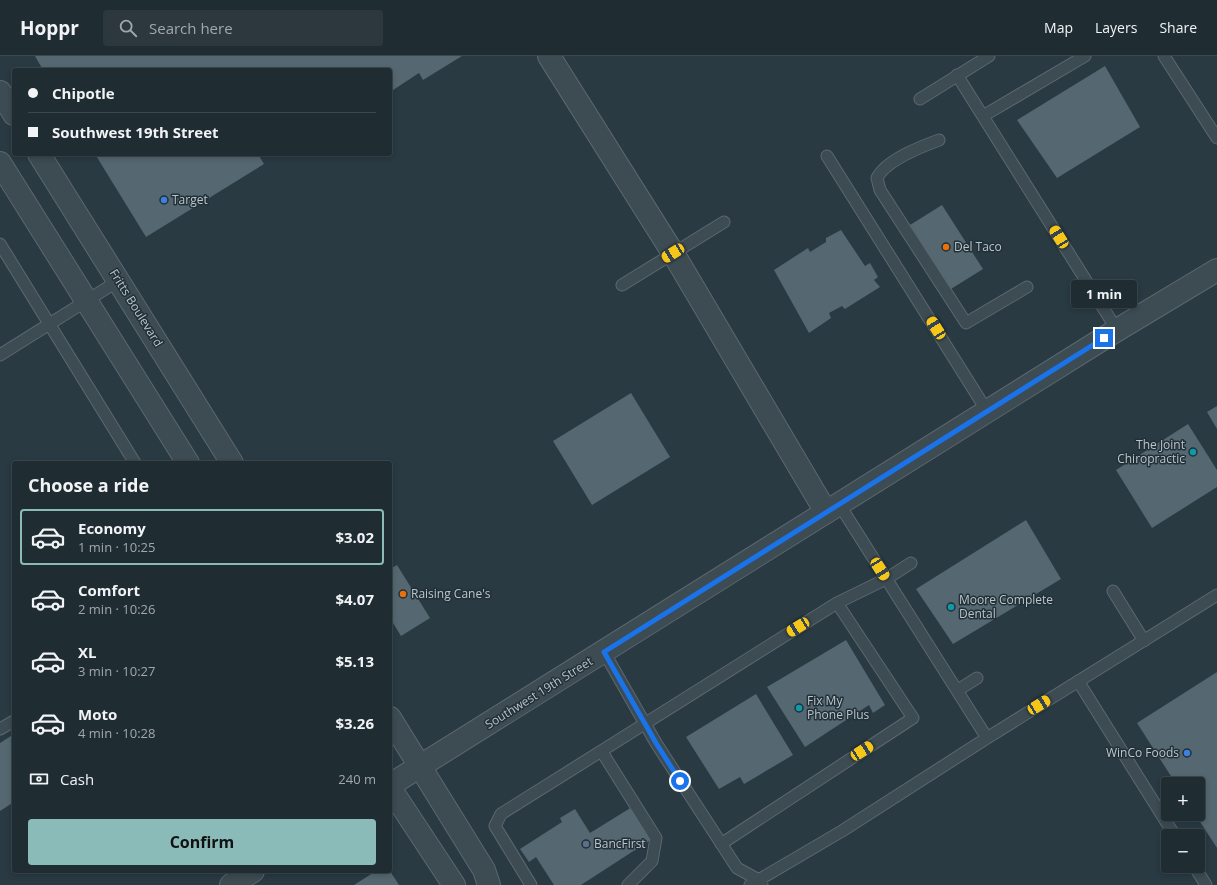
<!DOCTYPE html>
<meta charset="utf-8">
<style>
:root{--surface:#1f2c32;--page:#2c383e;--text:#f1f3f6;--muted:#a1a7ac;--line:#3c484d;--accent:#8bbbb9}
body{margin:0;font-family:"Open Sans",sans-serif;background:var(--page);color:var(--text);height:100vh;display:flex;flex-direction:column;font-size:15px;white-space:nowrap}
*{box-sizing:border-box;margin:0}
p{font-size:13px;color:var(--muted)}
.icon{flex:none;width:22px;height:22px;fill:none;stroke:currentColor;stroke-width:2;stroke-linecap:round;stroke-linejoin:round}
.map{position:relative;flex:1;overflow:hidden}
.panel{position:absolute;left:12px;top:405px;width:380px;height:412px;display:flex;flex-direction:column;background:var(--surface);border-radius:4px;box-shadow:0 2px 6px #0003,0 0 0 1px var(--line)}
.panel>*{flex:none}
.guide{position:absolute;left:12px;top:12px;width:380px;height:88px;border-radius:4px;box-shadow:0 2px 6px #0003,0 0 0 1px var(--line);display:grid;align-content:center;height:88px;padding:0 16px;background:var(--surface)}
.fabs{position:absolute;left:1161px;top:721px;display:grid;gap:8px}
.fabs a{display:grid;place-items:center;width:44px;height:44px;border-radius:4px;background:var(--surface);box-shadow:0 2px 6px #0003,0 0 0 1px var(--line);font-size:20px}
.end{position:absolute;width:18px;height:18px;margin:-9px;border:5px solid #1a73e8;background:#fff;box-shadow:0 0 0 2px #fff}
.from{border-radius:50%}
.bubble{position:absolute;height:28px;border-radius:4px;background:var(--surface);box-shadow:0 2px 6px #0003,0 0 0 1px var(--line);font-size:13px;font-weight:700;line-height:28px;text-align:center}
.car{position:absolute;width:12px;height:24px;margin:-12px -6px;border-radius:5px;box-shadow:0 0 3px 1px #0007;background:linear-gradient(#f5c518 24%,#345 0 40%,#f5c518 0 76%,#345 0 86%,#f5c518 0)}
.guide b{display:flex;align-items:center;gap:14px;height:38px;font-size:15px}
.guide b+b{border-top:1px solid var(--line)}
.guide i{width:10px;height:10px;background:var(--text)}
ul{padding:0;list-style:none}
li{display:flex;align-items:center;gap:12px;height:56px;margin:0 8px 6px;padding:0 8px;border:2px solid transparent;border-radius:4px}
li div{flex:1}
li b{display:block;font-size:15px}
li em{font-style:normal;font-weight:700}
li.current{border-color:var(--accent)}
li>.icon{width:36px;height:36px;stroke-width:1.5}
h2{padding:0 16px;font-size:18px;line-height:48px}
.pay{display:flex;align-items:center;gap:10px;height:44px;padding:0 16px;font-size:15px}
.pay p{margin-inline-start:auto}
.cta{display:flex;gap:8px;margin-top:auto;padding:8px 16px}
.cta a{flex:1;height:46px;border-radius:4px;background:var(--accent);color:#111;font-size:16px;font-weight:700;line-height:46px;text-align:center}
header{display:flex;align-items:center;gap:24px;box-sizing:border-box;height:56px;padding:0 20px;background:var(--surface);border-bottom:1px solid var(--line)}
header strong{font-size:19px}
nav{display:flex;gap:22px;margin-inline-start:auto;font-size:14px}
.search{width:280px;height:36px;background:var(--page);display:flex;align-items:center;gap:10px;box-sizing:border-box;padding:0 14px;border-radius:4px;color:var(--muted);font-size:15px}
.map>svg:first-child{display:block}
.building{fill:#556770}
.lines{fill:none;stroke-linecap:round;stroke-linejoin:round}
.service-casing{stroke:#5c6870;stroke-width:13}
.minor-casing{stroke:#5c6870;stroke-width:24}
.tertiary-casing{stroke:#5c6870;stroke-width:24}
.service{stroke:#3d4b53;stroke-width:11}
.minor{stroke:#3d4b53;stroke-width:22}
.tertiary{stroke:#3d4b53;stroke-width:22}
.route{stroke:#1a73e8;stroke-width:5}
.shop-dot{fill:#3f7fe0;stroke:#223038;stroke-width:1.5}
.food-dot{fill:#e8710a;stroke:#223038;stroke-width:1.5}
.culture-dot{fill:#0f9aa8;stroke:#223038;stroke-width:1.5}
.service-dot{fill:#5c6f8a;stroke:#223038;stroke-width:1.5}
.labels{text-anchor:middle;stroke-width:3;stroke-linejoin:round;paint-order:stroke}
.poi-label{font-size:12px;fill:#bbc5cc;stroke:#223038;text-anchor:start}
.street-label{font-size:12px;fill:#bbc5cc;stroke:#223038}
</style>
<header>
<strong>Hoppr</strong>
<div class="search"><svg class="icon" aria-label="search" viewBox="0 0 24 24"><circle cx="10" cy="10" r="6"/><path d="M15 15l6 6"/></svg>Search here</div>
<nav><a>Map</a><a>Layers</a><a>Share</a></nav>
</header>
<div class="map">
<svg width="1217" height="829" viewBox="0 0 1217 829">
<rect width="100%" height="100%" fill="#293a43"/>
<path class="building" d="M 35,0 L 462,0 L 423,24 L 419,17 L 390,36 L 390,14 L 43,14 Z
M 1105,10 L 1140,71 L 1057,122 L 1017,64 Z
M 95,98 L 258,98 L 264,108 L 146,181 Z
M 942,149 L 983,213 L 951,233 L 910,169 Z
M 841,174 L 865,210 L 870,207 L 878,221 L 874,224 L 880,231 L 845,253 L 842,250 L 829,257 L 831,262 L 809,277 L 774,214 L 808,192 L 810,196 L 826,186 L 826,182 Z
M 631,337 L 670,401 L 592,449 L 553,385 Z
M 1217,350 L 1217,373 L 1207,356 Z
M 1188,368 L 1217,414 L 1217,431 L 1152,472 L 1116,414 Z
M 1026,464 L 1061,523 L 953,588 L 916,533 Z
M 397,509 L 430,562 L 401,580 L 390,562 L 390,513 Z
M 846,584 L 885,649 L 873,657 L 869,649 L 805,691 L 767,631 Z
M 1217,616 L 1217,792 L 1195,758 L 1198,758 L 1198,728 L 1176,728 L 1137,667 Z
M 756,638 L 793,699 L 744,728 L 740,721 L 719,733 L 686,681 Z
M 14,678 L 14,746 L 0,755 L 0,687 Z
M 632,751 L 652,783 L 581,829 L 554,829 L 536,801 L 529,806 L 520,793 L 562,766 L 560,762 L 575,753 L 590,777 Z
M 376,815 L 390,815 L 399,829 L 354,829 Z"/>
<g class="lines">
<defs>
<path id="service" d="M 1164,0 L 1217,82
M 957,19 L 1117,274
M 920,43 L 989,0
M 983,60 L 1085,0
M 939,84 C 920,91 886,104 877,122 L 880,134 L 966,267 L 1027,231
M 827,100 L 987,355
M 0,188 L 135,407
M 622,229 L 724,166
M 0,299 L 118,225
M 839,448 L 987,682
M 1113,535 L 1144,585
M 604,596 L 656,687 L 737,812 L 759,824 L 762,829
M 1078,625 L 1175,780
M 958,634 L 977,622
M 0,673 L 14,665
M 602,696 L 656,782 L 652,805 L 628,829
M 721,788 L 913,662 L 837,547
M 1194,810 L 1206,829
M 531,829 L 495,770 L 501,758 L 837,547 L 886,523 L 911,507
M 750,829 L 842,775 L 987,682 L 1217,539"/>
<path id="minor" d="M 549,0 L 673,197 L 826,456"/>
<path id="tertiary" d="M 0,36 L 14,58
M 39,98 L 232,407
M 0,107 L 188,407
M 390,662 L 484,814 L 489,829
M 390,729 L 1117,274 L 1217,214
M 390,732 L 454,829
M 231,829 L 253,815"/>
</defs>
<use href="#service" class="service-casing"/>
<use href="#minor" class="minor-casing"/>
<use href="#tertiary" class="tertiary-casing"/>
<use href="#service" class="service"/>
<use href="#minor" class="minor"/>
<use href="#tertiary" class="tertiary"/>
</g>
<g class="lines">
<path class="route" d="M 680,725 L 656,687 L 604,596 L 1104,282"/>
</g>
<g class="shop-dot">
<circle cx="164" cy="144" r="4"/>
<circle cx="1187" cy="697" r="4"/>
</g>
<g class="food-dot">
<circle cx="946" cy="191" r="4"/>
<circle cx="403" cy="538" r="4"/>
</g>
<g class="culture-dot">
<circle cx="1193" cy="396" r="4"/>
<circle cx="951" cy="551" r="4"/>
<circle cx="799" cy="652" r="4"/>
</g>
<circle class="service-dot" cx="586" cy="788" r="4"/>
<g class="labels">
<g class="poi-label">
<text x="172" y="148">Target</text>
<text x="954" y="195">Del Taco</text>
<text x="1185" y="393" text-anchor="end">The Joint<tspan x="1185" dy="14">Chiropractic</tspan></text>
<text x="411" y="542">Raising Cane's</text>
<text x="959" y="548">Moore Complete<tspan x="959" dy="14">Dental</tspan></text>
<text x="807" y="649">Fix My<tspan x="807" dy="14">Phone Plus</tspan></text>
<text x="1179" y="701" text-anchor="end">WinCo Foods</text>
<text x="594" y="792">BancFirst</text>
</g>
<g class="street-label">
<text transform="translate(136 252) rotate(58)" y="4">Fritts Boulevard</text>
<text transform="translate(539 637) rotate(-32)" y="4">Southwest 19th Street</text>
</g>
</g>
</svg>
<div class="fabs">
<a>+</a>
<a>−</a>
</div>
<i class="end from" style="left:680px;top:725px"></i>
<i class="end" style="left:1104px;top:282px"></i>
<div class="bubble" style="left:1071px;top:224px;width:66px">1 min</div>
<i class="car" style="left:1059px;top:181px;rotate:328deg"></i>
<i class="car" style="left:673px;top:197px;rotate:238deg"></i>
<i class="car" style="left:936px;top:272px;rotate:328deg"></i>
<i class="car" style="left:880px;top:513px;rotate:148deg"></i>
<i class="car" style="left:798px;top:571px;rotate:238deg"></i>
<i class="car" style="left:1039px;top:649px;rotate:58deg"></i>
<i class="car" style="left:862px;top:695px;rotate:57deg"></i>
<div class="guide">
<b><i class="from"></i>Chipotle</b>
<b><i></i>Southwest 19th Street</b>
</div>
<section class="panel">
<h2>Choose a ride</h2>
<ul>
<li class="current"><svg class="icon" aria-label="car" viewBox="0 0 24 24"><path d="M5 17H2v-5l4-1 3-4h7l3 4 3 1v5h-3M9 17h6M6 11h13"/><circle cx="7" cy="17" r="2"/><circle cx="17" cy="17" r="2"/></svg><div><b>Economy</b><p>1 min · 10:25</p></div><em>$3.02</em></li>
<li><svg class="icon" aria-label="car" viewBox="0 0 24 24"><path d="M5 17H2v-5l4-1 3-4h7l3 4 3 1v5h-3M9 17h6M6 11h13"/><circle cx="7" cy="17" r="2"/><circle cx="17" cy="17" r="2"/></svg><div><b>Comfort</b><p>2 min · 10:26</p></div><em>$4.07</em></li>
<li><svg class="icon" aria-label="car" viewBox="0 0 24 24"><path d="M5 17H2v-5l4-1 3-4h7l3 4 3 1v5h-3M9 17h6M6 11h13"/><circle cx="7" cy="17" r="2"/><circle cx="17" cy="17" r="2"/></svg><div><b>XL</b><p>3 min · 10:27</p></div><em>$5.13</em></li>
<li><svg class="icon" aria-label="car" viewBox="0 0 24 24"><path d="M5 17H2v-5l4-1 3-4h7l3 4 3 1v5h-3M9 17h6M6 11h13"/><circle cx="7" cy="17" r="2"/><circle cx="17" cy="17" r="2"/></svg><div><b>Moto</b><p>4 min · 10:28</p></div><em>$3.26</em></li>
</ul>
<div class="pay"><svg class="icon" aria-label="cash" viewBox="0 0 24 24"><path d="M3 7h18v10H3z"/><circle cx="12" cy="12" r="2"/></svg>Cash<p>240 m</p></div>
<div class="cta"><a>Confirm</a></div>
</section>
</div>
